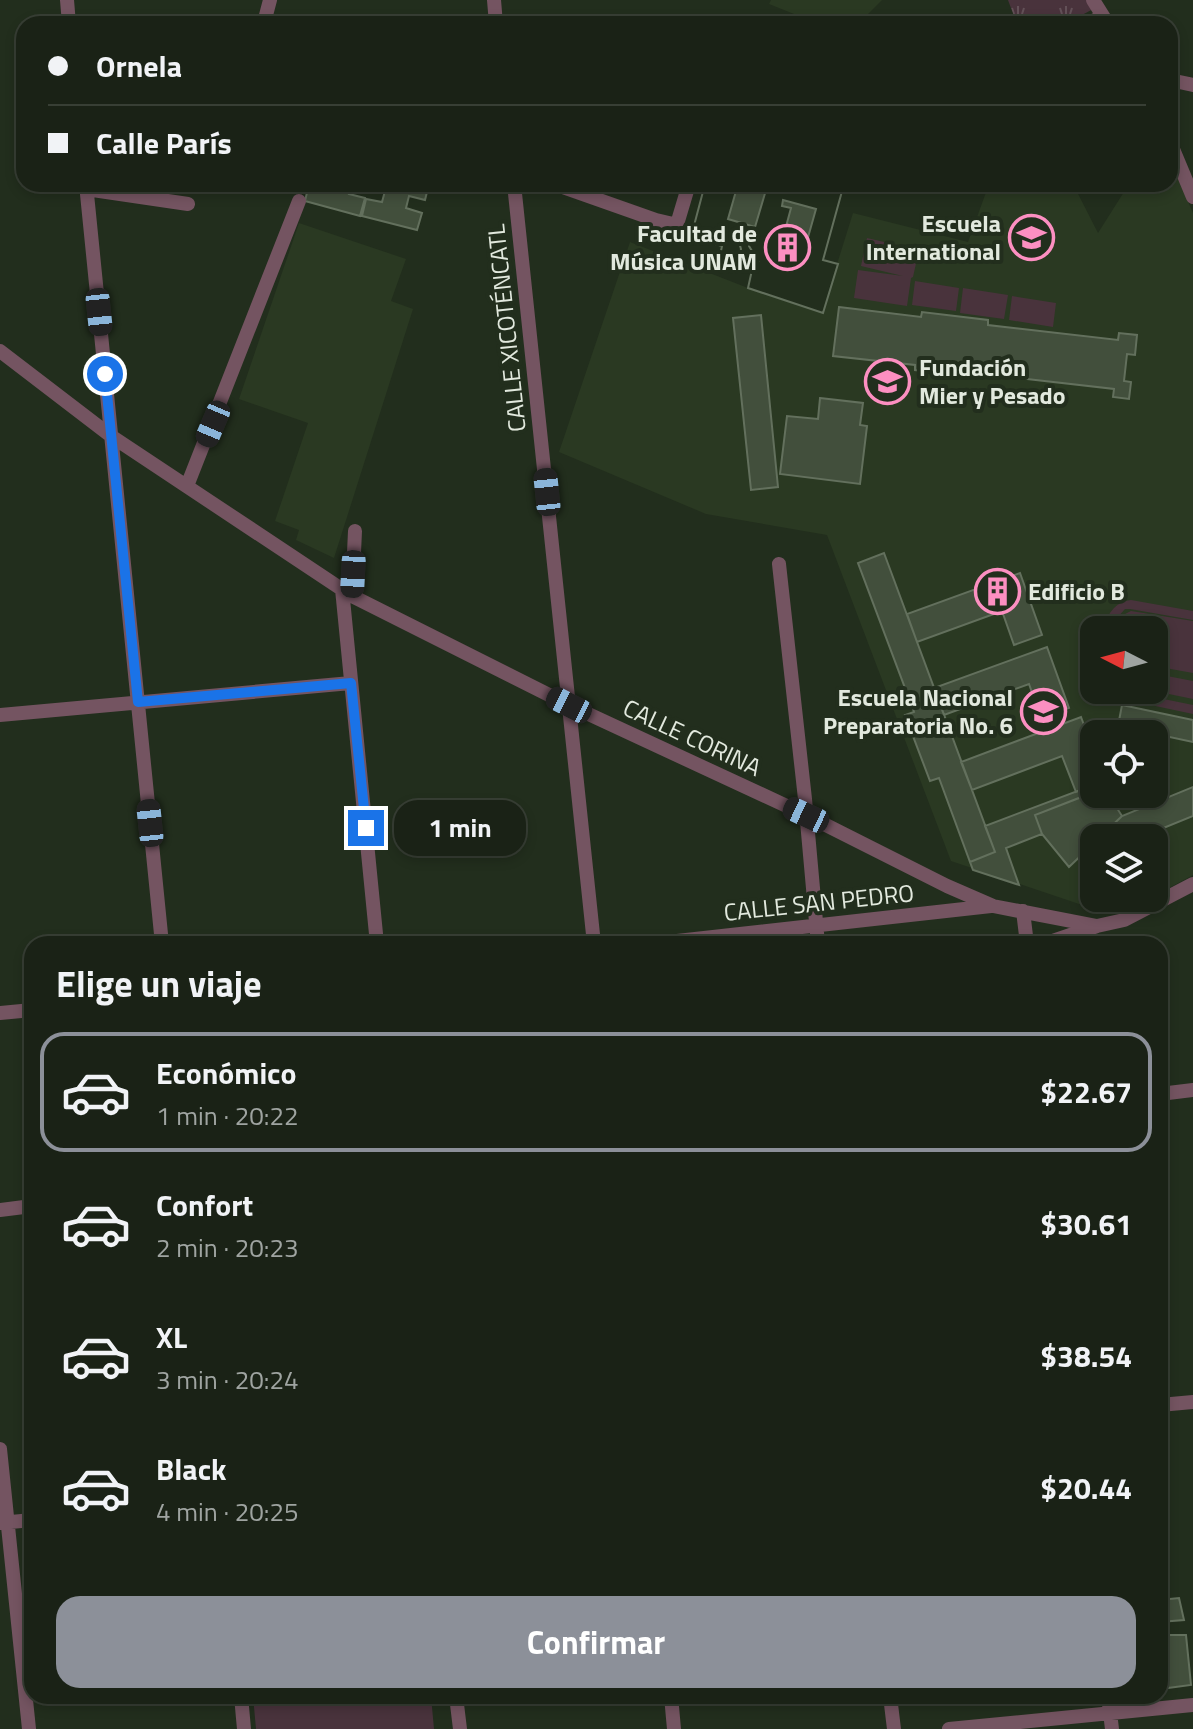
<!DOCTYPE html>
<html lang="es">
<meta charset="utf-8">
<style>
:root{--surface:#1a2216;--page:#272f23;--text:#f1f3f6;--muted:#9fa4a1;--line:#383f35;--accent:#8c9099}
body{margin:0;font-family:"Titillium Web",sans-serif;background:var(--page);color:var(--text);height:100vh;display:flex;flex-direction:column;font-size:30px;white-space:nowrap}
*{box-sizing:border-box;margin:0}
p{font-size:26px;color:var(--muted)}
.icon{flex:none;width:44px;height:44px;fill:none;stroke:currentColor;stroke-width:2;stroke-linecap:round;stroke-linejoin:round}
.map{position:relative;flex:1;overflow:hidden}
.sheet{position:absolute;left:24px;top:936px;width:1144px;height:768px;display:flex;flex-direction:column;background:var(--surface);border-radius:24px;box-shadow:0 4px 12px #0003,0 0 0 2px var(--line)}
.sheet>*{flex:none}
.banner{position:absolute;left:16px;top:16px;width:1162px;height:176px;border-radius:24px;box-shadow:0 4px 12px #0003,0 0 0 2px var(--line);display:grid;align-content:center;height:176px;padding:0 32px;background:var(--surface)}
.needle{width:52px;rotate:276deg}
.fabs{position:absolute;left:1080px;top:616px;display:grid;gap:16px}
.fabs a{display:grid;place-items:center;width:88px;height:88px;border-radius:16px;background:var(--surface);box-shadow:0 4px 12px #0003,0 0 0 2px var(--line);font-size:40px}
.end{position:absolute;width:36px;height:36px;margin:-18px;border:10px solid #1a73e8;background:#fff;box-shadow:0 0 0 4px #fff}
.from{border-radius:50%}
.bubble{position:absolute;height:56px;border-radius:24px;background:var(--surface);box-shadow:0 4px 12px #0003,0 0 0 2px var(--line);font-size:26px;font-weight:700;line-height:56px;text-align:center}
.car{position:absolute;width:24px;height:48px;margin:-24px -12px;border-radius:10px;box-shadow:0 0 6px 2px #0007;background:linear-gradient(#222 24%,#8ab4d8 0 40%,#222 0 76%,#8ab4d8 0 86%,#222 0)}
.banner b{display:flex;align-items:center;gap:28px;height:76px;font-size:30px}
.banner b+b{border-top:2px solid var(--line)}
.banner i{width:20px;height:20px;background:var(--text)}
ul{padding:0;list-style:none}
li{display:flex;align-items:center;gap:24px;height:120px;margin:0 16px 12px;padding:0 16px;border:4px solid transparent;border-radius:24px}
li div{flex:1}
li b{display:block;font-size:30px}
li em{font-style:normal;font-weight:700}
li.current{border-color:var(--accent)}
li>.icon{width:72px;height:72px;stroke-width:1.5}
h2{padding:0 32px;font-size:36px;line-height:96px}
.button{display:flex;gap:16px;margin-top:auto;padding:16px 32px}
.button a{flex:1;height:92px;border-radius:24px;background:var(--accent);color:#fff;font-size:32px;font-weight:700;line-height:92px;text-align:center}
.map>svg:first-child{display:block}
.built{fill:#2a3922;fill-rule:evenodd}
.park{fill:url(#park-tufts)}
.garden{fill:#49333c}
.building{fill:#424f3c;stroke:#63705d;stroke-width:2;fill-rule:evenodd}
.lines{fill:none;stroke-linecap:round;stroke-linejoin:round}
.minor{stroke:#745461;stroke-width:14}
.route{stroke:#1a73e8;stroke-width:10}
.labels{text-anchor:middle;stroke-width:8;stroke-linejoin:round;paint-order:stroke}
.poi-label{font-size:24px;font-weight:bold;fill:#e2e9de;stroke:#222e1d;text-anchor:end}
.street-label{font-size:24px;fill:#e2e9de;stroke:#222e1d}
</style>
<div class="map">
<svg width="1193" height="1729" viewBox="0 0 1193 1729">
<defs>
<pattern id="park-tufts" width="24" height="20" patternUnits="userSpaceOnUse" patternTransform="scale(2)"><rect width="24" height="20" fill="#49333c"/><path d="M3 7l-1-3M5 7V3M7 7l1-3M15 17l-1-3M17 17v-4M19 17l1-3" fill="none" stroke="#635158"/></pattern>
</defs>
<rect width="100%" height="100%" fill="#222e1d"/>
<path class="built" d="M 771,0 L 882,0 L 858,24 L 819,24 L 769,4 Z
M 1170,160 L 1193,213 L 1193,875 L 1154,896 L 1154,838 L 1094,838 L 1094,898 L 1150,898 L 1141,903 L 1091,908 L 951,861 L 827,535 L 706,514 L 559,452 L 630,242 L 748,288 L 822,312 L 853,213 L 968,242 L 989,184 L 1073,184 L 1098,233 L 1129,184 L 1170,184 ZM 1094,630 L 1154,630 L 1154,690 L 1094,690 ZM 1094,734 L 1154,734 L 1154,794 L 1094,794 Z
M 299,223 L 406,259 L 391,301 L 413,309 L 334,558 L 296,540 L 299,530 L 275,521 L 308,423 L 239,399 Z"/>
<path class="park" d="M 1008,0 L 1089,0 L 1095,8 L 1065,24 L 1017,24 Z"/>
<path class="garden" d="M 867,238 L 919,250 L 913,277 L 911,278 L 907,306 L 854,298 L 858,270 L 903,276 L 861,266 Z
M 915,281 L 959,288 L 956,311 L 912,305 Z
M 963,288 L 1008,295 L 1004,319 L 960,313 Z
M 1012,296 L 1056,303 L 1053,327 L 1009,320 Z
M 1131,600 L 1193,611 L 1193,620 L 1130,609 L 1125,609 L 1117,618 L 1131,611 L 1193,621 L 1193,673 L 1154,666 L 1154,630 L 1114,630 L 1117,619 L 1112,630 L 1103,630 C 1107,615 1114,602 1131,600 Z
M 1167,676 L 1193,681 L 1193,699 L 1164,693 Z
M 1103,690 L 1120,690 L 1193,705 L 1193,714 L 1113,697 L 1105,693 Z
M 253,1696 L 431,1696 L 434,1729 L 256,1729 Z"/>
<path class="building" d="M 309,184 L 325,188 L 326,184 L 352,184 L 349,194 L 365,198 L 360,216 L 305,201 Z
M 370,184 L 429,184 L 425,200 L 409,196 L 406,208 L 422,213 L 417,230 L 362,216 L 366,199 L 382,202 L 385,191 L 370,186 Z
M 705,184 L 738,184 L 728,219 L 755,227 L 766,190 L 745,184 L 844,184 L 823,260 L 838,264 L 823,313 L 748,288 L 752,270 L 751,263 L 758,261 L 749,246 L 752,235 L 742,232 L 739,242 L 741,249 L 738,266 L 719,261 L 722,246 L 691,237 ZM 783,200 L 816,209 L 803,255 L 780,249 L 791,208 L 782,206 Z
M 705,184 L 844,184 L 823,260 L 838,264 L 823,313 L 748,288 L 752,270 L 751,263 L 758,261 L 749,246 L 752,235 L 742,232 L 739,242 L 741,249 L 738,266 L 719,261 L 722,246 L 691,237 Z
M 839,307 L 921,317 L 922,312 L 988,320 L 988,325 L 1118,340 L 1119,333 L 1137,335 L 1135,355 L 1127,354 L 1124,381 L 1131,382 L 1129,399 L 1113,397 L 1114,389 L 982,374 L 982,378 L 915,370 L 915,365 L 833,356 Z
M 761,315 L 778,487 L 751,490 L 733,318 Z
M 820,398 L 863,403 L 860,425 L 867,426 L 860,484 L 780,474 L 787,416 L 818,419 Z
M 884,553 L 995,852 L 970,862 L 939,778 L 930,781 L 905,715 L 914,712 L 858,563 Z
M 1020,573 L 1042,635 L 1014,645 L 1002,611 L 917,642 L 907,614 Z
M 1047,647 L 1069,708 L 1041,718 L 1029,684 L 944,715 L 934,688 Z
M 1122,705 L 1193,720 L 1193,742 L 1118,726 Z
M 1081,717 L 1094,752 L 1094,785 L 1076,792 L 1062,756 L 972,790 L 961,762 Z
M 1088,787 L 1090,794 L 1035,815 L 1042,834 L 1006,848 L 1019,885 L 973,870 L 970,862 L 995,852 L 985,826 Z
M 1193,787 L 1193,816 L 1139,838 L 1099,838 L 1122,816 Z
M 1094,792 L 1094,794 L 1108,794 L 1122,816 L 1099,838 L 1094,838 L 1094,843 L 1069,867 L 1042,834 L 1035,815 Z
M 1094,843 L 1094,856 L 1081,861 L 1079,857 Z
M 1179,1598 L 1184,1620 L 1160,1622 L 1160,1600 Z
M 1160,1635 L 1186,1635 L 1191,1685 L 1160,1689 Z"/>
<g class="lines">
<path class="minor" d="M 67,0 L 69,24
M 494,0 L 496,24
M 1093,0 L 1108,24
M 265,19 L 270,0
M 1087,24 L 1103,16
M 1170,80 L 1193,85
M 1170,142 L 1193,197
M 86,184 L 162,944
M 514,184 L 594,944
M 554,184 L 656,220 L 673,224 L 678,221 L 689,184
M 86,189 L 188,204
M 0,351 L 111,436 L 352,596 L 569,705 L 806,815 L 947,886 L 993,906 L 1097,926 L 1124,920 L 1193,884
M 187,486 L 299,201
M 779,564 L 805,799 L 818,944
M 342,589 L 377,944
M 352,596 L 355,531
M 0,715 L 351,683
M 1023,911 L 1027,944
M 650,944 L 991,906
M 1044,944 L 1097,926
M 0,1013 L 32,1010
M 1160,1094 L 1193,1090
M 0,1210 L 32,1206
M 1160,1405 L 1193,1402
M 0,1449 L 29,1729
M 0,1523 L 32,1520
M 241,1696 L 244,1729
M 456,1696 L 460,1729
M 671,1696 L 674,1729
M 890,1696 L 894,1729
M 1108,1696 L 1112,1729
M 949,1729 L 1193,1705"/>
</g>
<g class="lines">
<path class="route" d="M 105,374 L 138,702 L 351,683 L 366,828"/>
</g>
<defs>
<symbol id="school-ring" viewBox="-11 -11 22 22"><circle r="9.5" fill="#222e1d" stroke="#fc8fc1" stroke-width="1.5"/><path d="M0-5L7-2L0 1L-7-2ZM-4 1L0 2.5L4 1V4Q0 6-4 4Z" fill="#fc8fc1"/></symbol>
<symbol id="building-ring" viewBox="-11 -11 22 22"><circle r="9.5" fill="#222e1d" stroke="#fc8fc1" stroke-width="1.5"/><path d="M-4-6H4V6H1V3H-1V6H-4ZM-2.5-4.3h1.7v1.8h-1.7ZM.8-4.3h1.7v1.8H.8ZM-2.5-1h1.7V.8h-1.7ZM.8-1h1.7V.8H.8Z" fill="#fc8fc1"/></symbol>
</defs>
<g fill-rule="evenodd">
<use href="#school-ring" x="1006" y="212" width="51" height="51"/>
<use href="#building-ring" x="762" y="222" width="51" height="51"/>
<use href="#school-ring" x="862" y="356" width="51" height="51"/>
<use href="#building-ring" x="972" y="566" width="51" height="51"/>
<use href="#school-ring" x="1018" y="686" width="51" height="51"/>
</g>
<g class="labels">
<g class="poi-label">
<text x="1001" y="232">Escuela<tspan x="1001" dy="28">International</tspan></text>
<text x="757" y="242">Facultad de<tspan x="757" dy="28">Música UNAM</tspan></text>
<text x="919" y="376" text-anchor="start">Fundación<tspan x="919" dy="28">Mier y Pesado</tspan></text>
<text x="1028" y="600" text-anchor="start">Edificio B</text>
<text x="1013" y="706">Escuela Nacional<tspan x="1013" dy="28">Preparatoria No. 6</tspan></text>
</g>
<g class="street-label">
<text transform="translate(507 328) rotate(-96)" y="8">CALLE XICOTÉNCATL</text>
<text transform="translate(692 738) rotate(25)" y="8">CALLE CORINA</text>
<text transform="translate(819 903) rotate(-6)" y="8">CALLE SAN PEDRO</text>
</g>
</g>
</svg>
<div class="fabs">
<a><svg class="needle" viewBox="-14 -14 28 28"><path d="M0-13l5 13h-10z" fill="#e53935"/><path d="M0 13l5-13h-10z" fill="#9fa4a1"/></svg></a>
<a><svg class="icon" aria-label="locate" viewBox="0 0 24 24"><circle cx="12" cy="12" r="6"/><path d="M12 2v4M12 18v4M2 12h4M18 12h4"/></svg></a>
<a><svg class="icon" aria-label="layers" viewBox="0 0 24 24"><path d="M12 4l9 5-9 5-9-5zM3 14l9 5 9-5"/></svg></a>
</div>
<i class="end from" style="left:105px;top:374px"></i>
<i class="end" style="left:366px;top:828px"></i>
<div class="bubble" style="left:394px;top:800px;width:132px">1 min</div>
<i class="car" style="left:99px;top:312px;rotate:174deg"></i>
<i class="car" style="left:213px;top:424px;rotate:203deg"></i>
<i class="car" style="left:547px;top:492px;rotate:354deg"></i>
<i class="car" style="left:353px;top:574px;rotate:183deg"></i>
<i class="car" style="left:569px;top:705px;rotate:297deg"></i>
<i class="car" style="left:806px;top:815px;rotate:295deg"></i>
<i class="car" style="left:150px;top:823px;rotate:354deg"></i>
<div class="banner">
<b><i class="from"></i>Ornela</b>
<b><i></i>Calle París</b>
</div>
<section class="sheet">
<h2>Elige un viaje</h2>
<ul>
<li class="current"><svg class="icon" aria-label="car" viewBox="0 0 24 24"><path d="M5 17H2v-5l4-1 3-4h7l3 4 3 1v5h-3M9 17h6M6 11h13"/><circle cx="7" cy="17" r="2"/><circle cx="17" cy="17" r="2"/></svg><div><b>Económico</b><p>1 min · 20:22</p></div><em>$22.67</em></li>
<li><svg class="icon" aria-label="car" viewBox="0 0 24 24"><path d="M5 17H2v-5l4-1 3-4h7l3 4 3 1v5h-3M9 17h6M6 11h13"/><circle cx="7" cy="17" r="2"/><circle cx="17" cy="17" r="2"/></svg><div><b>Confort</b><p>2 min · 20:23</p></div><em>$30.61</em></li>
<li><svg class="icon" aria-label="car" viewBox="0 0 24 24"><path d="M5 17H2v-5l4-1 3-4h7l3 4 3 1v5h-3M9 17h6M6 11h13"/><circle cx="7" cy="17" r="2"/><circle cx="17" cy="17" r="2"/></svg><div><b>XL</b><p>3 min · 20:24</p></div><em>$38.54</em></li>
<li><svg class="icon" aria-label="car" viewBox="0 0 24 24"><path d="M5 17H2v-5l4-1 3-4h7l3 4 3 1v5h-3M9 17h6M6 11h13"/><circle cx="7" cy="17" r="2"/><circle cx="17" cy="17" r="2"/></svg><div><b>Black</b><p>4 min · 20:25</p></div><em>$20.44</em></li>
</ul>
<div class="button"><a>Confirmar</a></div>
</section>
</div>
